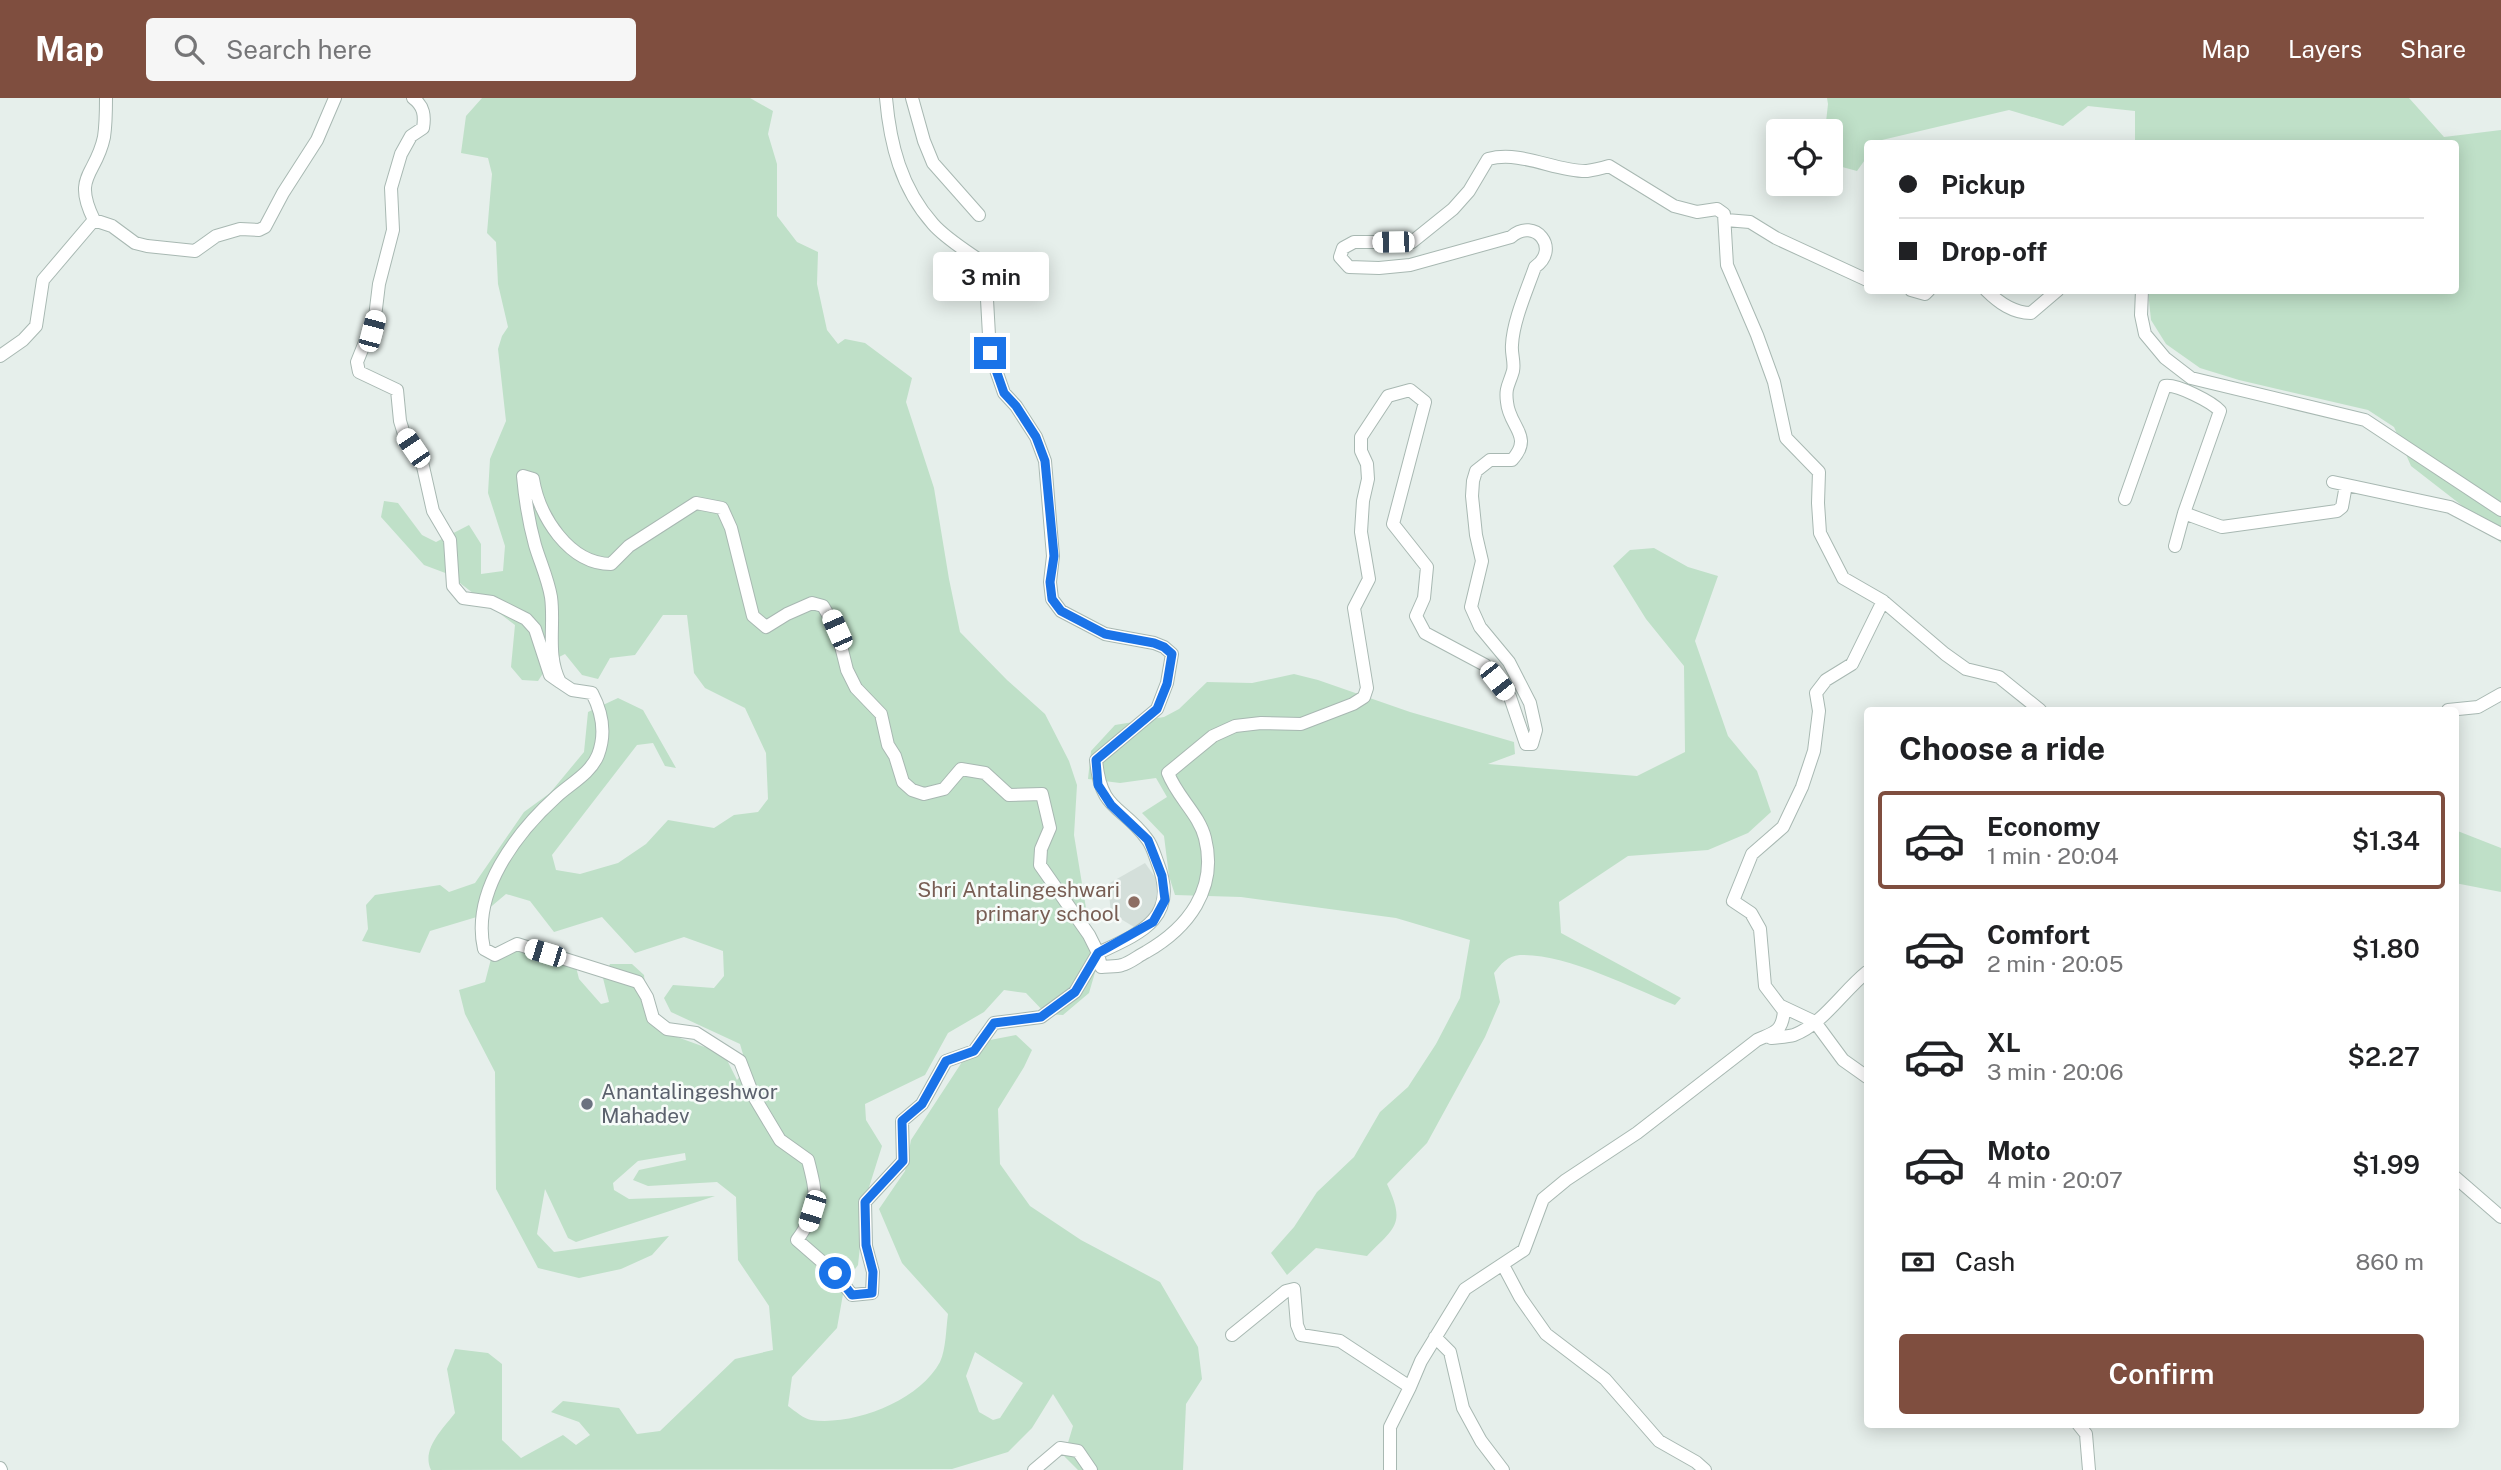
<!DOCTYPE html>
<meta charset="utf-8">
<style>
:root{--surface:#fff;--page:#f6f6f6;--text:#202124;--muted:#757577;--line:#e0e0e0;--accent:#7f4e3f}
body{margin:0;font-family:"Public Sans",sans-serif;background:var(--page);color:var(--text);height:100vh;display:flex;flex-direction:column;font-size:26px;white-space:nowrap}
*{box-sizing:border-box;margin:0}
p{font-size:23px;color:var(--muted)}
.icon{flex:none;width:38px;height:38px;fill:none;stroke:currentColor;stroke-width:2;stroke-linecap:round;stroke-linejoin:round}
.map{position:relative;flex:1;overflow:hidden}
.drawer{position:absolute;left:1864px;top:609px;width:595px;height:721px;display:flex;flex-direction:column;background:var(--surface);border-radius:7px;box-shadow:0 4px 18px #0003}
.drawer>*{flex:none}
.guide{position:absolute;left:1864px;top:42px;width:595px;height:154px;border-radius:7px;box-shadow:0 4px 18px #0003;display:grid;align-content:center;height:154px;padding:0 35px;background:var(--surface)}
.fabs{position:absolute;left:1766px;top:21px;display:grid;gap:14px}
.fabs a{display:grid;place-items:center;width:77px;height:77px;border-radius:7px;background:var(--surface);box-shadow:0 4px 18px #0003;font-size:35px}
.end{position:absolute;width:32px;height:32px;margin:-16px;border:9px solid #1a73e8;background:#fff;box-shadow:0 0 0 4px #fff}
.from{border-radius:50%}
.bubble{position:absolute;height:49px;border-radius:7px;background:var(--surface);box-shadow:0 4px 18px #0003;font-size:23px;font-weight:600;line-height:49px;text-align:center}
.car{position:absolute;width:21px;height:42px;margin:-21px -10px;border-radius:9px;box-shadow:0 0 5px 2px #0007;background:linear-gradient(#fff 24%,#345 0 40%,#fff 0 76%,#345 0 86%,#fff 0)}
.guide b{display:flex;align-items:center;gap:24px;height:66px;font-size:26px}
.guide b+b{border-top:2px solid var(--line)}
.guide i{width:18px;height:18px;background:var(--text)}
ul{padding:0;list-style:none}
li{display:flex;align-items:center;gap:21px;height:98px;margin:0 14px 10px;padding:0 21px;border:4px solid transparent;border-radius:7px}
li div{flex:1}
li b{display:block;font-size:26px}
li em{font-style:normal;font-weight:600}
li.selected{border-color:var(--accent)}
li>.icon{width:63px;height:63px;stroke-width:1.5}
h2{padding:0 35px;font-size:32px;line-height:84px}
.pay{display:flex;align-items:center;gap:18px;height:77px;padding:0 35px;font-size:26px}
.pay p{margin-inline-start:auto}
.primary-button{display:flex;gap:14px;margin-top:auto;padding:14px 35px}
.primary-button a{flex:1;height:80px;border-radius:7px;background:var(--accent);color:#fff;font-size:28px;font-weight:600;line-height:80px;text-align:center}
header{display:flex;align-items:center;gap:42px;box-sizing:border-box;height:98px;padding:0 35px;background:var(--accent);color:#fff}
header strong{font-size:33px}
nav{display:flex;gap:38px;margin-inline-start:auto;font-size:24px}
.search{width:490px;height:63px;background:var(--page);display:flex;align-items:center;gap:18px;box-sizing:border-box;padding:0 24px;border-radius:7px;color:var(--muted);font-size:26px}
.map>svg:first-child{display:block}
.built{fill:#d4dfda}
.green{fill:#bfe0c8;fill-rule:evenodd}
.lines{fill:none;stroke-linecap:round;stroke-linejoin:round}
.minor-casing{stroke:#a8b8b2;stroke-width:14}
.minor{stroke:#fff;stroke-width:12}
.route{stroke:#1a73e8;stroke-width:9}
.education-dot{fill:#8d6e63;stroke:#f7fbf9;stroke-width:2.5}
.worship-dot{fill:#6b7280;stroke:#f7fbf9;stroke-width:2.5}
.labels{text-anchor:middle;stroke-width:5;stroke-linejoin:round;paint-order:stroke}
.education-label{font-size:21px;fill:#785e54;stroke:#f7fbf9;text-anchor:end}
.worship-label{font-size:21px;fill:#5b616d;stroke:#f7fbf9;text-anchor:start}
</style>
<header>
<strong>Map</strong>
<div class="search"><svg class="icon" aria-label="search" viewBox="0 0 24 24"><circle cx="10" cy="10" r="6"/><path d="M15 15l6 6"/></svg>Search here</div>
<nav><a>Map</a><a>Layers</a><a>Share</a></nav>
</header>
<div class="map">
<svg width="2501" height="1372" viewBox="0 0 2501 1372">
<rect width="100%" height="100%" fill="#e6efeb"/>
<path class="built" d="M 1145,765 L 1165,793 L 1139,832 L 1111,815 L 1108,786 Z"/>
<path class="green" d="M 482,0 L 750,0 L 773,13 L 768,36 L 777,66 L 777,118 L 797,144 L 818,154 L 817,186 L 827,232 L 838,246 L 845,241 L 865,245 L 912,280 L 906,304 L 934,390 L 949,481 L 960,534 L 1007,582 L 1045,616 L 1069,663 L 1077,687 L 1074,737 L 1096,871 L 1089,895 L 1063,917 L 1046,916 L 1026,895 L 1004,892 L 984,914 L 948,935 L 925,977 L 865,1006 L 866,1022 L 882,1048 L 865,1102 L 858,1167 L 845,1185 L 837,1230 L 792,1279 L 788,1308 C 795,1313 804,1321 811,1322 C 854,1328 919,1303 940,1264 C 946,1251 946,1230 948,1216 L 902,1165 L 879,1111 L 905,1073 L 911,1042 L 962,964 L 990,942 L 1016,937 L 1032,952 L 1024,969 L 998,1011 L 1000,1066 L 1030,1108 L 1081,1142 L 1160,1184 L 1198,1249 L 1202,1281 L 1186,1306 L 1183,1372 L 1078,1372 L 1064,1358 L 1073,1328 L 1053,1296 L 1032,1330 L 1008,1354 L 952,1371 L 431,1372 C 421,1351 443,1331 455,1315 L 447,1271 L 455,1251 L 488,1255 L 502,1266 L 502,1342 L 521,1360 L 563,1337 L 576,1347 L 590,1337 L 579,1324 L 551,1314 L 563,1303 L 619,1310 L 637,1336 L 660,1333 L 735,1261 L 773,1252 L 769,1208 L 738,1162 L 736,1099 L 717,1084 L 648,1088 L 633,1082 L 639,1072 L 686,1062 L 685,1055 L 638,1063 L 613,1085 L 614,1092 L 629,1101 L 715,1098 L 576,1144 L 568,1140 L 545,1091 L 537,1136 L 554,1154 L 669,1138 L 652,1157 L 621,1171 L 579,1180 L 538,1170 L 496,1091 L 495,974 L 465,916 L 459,892 L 485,884 L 491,861 L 519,843 L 543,843 L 573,857 L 579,881 L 601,906 L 609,904 L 603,880 L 610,866 L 632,866 L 644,877 L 648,917 L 677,939 L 724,956 L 737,982 L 747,970 L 740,946 L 671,914 L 664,900 L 673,887 L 714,890 L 724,878 L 723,853 L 684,839 L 635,855 L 602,819 L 554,834 L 530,803 L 506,796 L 480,818 L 430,833 L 420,855 L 362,843 L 368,831 L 366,807 L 375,797 L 440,787 L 449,794 L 475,785 L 524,714 L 550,695 L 584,654 L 588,614 L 618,600 L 643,612 L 676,670 L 665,668 L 653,645 L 637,647 L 552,757 L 556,772 L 580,776 L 618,765 L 646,746 L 668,722 L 714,730 L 734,717 L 758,714 L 768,701 L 766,655 L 745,610 L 705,590 L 694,575 L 687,517 L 663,517 L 635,557 L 610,560 L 598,581 L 582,577 L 565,556 L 551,563 L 538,583 L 522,582 L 511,569 L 515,527 L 448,476 L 424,467 L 381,419 L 384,403 L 398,405 L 422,437 L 436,444 L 469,427 L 481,446 L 481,476 L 503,473 L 505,448 L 488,395 L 490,361 L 506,323 L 498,251 L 502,238 L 508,229 L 498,186 L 496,144 L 487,135 L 492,76 L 488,60 L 461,55 L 466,18 ZM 975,1254 L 1023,1285 L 1000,1320 L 993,1322 L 979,1314 L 966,1278 Z
M 1827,0 L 2409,0 L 2444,39 L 2501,32 L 2501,445 L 2460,406 L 2411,368 L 2394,329 L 2368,312 L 2239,282 L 2200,270 L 2166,246 L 2151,222 L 2148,193 L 2455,192 L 2455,46 L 2135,45 L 2135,13 L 2088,8 L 2063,28 L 2009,12 L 1882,42 L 1879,45 L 1867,46 L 1867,59 L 1857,73 L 1831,66 L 1830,33 L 1825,33 L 1828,6 Z
M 1654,450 L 1688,469 L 1718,478 L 1695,543 L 1728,638 L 1757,673 L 1771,714 L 1748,735 L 1708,752 L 1628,758 L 1559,804 L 1561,835 L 1681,900 L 1675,907 C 1632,890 1565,855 1520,857 C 1507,858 1501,866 1494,875 L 1500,904 L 1485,939 L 1427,1045 L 1387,1086 C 1406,1127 1395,1129 1367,1158 L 1316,1150 L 1287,1177 L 1271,1155 L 1294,1129 L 1317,1094 L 1354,1059 L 1380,1014 L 1408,989 L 1436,946 L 1460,900 L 1470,842 L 1396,820 L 1241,799 L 1175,797 L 1169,778 L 1164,738 L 1142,715 L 1167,699 L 1156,680 L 1120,685 L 1088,681 L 1091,653 L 1115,627 L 1164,619 L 1179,611 L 1207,584 L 1252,585 L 1294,576 L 1318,582 L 1410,614 L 1514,644 L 1515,656 L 1488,666 L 1637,678 L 1685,654 L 1684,568 L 1646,521 L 1613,468 L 1630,452 Z
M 2455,732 L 2501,750 L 2501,794 L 2455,785 Z"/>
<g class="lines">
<defs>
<path id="minor" d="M 413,0 C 424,8 425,18 423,30 L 411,38 L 401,56 L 391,90 L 393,132 L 379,186 L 375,219 L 357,264 L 359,274 L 397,292 L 400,323 L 404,336 L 422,364 L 433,413 L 450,442 L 453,488 L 463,500 L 492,504 L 526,521 L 535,531 L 550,577 L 560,584 C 546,557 555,527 551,499 C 548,481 540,464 535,447 C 529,425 525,401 523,378 L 533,381 C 539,418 569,466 611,466 L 629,448 L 696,405 L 722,410 L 731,430 L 753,518 L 766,529 L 787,516 L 812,505 L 823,508 L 837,532 L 847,572 L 856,590 L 881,616 L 888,647 L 895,658 L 903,684 L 912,692 L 924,696 L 944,691 L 961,671 L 985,675 L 1009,697 L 1042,696 L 1050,730 L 1041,751 L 1040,767 L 1089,837 L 1098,855 L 1075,894 L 1041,919 L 994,925 L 974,953 L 946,963 L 922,1006 L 902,1023 L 903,1063 L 865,1104 L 866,1148 L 873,1174 L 872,1195 L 852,1197 L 835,1175 L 797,1142 C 820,1111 817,1097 808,1062 L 780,1042 L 753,997 L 740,963 L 696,935 L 667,931 L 653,920 L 647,899 L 638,884 L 517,846 L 495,857 L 484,851 C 471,794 516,735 557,698 C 570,686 591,675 598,657 C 606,636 602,614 592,595 L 572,592 L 560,584
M 886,0 C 890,46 901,90 933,126 C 946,141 968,154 985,166 L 990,255 L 1004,295 L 1016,308 L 1036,339 L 1045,363 L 1053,458 L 1050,484 L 1052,501 L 1061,513 L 1105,536 L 1154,545 L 1164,549 L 1172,556 L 1167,585 L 1157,611 L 1096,662 C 1101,714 1121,706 1147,741 C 1152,747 1155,758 1158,766 C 1179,820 1141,835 1098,855 L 1101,869 C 1107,868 1116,869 1122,867 C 1130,865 1138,858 1146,854 C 1188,830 1218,791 1205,740 C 1199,716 1177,699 1168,675 L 1213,638 L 1235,628 L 1261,625 L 1301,626 L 1353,606 L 1364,599 L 1367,590 L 1354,510 L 1369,481 L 1361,434 L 1363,403 L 1368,381 L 1367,366 L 1361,353 L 1361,339 L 1388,298 L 1410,292 L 1425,304 L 1393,426 L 1427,469 L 1424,500 L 1416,518 L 1425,535 L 1485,567 L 1510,599 L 1526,646 L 1532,646 L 1536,632 L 1530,605 L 1509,564 L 1480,529 L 1471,509 L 1482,463 L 1476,437 L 1472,398 L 1473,383 L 1476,373 L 1490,362 L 1512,362 C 1534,338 1509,329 1507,304 C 1505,289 1509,287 1513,273 C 1515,264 1511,256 1512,247 C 1513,223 1527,192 1535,169 C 1561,151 1535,118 1511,139 L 1410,167 L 1379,170 L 1349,169 L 1340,159 L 1343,150 L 1354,144 L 1412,144 L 1453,111 L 1469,93 L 1488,61 C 1522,52 1556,74 1587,73 C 1594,72 1602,70 1609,68 L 1674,108 L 1697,114 L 1717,111 L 1724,116 L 1727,167 L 1757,237 L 1774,284 L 1786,340 L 1819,374 L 1818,405 L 1820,435 L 1843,480 L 1883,503 L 1945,556 L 1966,571 L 1999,579 L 2040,612
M 912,0 L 924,43 L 933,65 L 979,117
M 94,122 L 112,128 L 135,145 L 147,148 L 195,153 L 216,138 L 240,131 L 259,132 L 265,129 L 283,95 L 317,42 L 335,0
M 1726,122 L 1750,124 L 1776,140 L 1867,182
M 1911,192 L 1925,196 L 1929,192
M 1986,192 C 1999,205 2013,215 2031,215 L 2058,192
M 2142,192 L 2141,217 L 2145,236 L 2165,260 L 2191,280 L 2365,322 L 2501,412
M 0,258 L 23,242 L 36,228 L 43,182 L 94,122 C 72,77 96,78 104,39 C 106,26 106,13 106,0
M 2333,384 L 2450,409 L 2501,436
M 2125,401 L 2165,288 C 2177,286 2212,304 2220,313 L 2184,415 L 2175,448
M 2184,415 L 2222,429 L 2337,413 L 2342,409 L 2346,387
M 2448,612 L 2478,609 L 2501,596
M 1781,908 L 1815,924 L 1843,962 L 1867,979
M 1771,940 C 1778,939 1787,939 1794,937 C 1823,926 1843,893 1867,874
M 2455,1079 L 2501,1119
M 1503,1167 L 1520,1199 L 1546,1236 L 1605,1281 L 1659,1343 L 1696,1364 L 1705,1372
M 1232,1237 L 1286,1193 L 1294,1191 L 1297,1227 L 1301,1237 L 1340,1243 L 1410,1289
M 1435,1239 L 1450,1254 L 1463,1310 L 1481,1343 L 1503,1372
M 2078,1326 L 2086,1336 L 2089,1372
M 0,1370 L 1,1372
M 1034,1372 L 1060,1350 L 1078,1353 L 1091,1372
M 1390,1372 L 1390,1329 L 1410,1289 L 1421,1263 L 1465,1191 L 1524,1152 L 1543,1101 L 1566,1082 L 1637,1035 L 1757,942 C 1775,934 1782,934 1784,913 L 1765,888 L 1760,831 L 1751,815 L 1733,803 L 1752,756 L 1783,729 L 1802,689 L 1814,653 L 1819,613 L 1816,595 L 1826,582 L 1852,566 L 1883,503"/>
</defs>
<use href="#minor" class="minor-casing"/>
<use href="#minor" class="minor"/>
</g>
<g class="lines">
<path class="route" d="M 835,1175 L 852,1197 L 872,1195 L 873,1174 L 866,1147 L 865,1104 L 903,1063 L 902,1023 L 922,1006 L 946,963 L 974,953 L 994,925 L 1041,919 L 1075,894 L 1098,855 L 1153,824 L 1165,802 L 1162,778 L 1148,742 L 1111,707 L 1098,687 L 1096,662 L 1157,611 L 1167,586 L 1172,556 L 1164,549 L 1154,545 L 1105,536 L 1061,513 L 1052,501 L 1050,484 L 1054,458 L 1045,363 L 1036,339 L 1016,308 L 1004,295 L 990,255"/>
</g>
<circle class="education-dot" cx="1134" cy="804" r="7"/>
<circle class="worship-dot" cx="587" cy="1006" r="7"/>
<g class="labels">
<g class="education-label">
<text x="1120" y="799">Shri Antalingeshwari<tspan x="1120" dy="24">primary school</tspan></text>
</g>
<g class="worship-label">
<text x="601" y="1001">Anantalingeshwor<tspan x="601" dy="24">Mahadev</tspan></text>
</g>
</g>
</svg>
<div class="fabs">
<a><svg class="icon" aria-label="locate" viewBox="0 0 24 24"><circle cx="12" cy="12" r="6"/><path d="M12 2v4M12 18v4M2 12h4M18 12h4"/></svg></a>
</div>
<i class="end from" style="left:835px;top:1175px"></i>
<i class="end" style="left:990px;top:255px"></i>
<div class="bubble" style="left:933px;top:154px;width:116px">3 min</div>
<i class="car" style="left:1393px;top:144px;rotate:269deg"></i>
<i class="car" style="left:372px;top:233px;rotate:15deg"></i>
<i class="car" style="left:413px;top:350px;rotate:326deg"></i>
<i class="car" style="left:837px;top:532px;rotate:336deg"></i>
<i class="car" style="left:1497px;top:583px;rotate:142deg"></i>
<i class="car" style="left:545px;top:855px;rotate:287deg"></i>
<i class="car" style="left:812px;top:1113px;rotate:197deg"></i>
<div class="guide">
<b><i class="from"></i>Pickup</b>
<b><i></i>Drop-off</b>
</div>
<section class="drawer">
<h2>Choose a ride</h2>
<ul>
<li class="selected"><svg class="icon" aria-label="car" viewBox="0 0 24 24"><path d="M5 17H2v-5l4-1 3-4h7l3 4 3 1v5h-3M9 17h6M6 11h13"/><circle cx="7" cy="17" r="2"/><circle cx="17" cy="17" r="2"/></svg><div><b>Economy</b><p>1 min · 20:04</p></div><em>$1.34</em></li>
<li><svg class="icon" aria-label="car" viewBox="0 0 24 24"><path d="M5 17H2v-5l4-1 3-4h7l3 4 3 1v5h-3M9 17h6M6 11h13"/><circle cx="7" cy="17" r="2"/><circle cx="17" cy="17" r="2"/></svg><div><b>Comfort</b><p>2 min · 20:05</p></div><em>$1.80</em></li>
<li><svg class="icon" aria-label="car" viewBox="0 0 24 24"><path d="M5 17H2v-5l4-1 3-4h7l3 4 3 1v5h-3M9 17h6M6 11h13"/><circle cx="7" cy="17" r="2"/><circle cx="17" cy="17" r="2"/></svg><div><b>XL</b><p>3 min · 20:06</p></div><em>$2.27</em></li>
<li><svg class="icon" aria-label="car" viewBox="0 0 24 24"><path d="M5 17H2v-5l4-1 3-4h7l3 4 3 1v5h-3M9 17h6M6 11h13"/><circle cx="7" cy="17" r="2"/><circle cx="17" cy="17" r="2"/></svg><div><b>Moto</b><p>4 min · 20:07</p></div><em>$1.99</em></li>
</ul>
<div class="pay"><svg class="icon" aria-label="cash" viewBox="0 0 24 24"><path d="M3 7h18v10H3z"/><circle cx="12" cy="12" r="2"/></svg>Cash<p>860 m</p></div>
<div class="primary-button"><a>Confirm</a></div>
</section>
</div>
